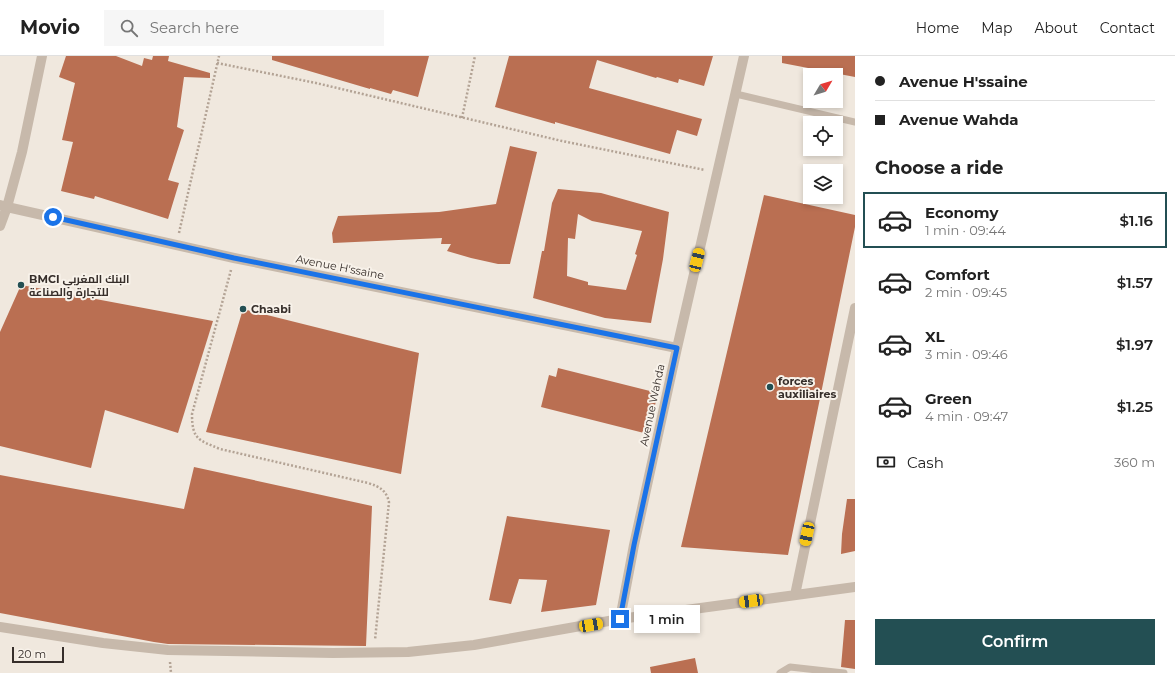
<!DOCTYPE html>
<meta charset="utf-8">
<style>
:root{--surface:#fff;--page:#f6f6f6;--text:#222;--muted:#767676;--line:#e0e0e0;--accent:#234f53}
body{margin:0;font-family:Montserrat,Cairo,sans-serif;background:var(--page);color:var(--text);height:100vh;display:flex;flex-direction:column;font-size:15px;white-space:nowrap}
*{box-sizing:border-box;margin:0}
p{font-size:13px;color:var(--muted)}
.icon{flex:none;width:22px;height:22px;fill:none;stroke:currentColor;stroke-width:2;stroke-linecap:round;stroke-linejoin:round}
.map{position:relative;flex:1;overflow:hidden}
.panel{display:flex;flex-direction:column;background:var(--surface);width:320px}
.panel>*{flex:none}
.guide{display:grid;align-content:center;height:88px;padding:0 20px;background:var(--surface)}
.needle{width:26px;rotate:52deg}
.controls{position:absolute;left:803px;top:12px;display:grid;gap:8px}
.controls a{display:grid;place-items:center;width:40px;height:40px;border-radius:0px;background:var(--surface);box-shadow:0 2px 6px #0003;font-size:20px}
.scale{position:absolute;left:12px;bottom:10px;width:52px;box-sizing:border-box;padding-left:4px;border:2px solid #362e2a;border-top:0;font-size:11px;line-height:14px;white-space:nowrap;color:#362e2a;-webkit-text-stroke:3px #f8f2ea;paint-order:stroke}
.end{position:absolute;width:18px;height:18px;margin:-9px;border:5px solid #1a73e8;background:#fff;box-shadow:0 0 0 2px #fff}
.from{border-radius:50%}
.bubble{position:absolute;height:28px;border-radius:0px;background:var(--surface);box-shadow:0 2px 6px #0003;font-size:13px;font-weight:600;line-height:28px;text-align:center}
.car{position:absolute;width:12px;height:24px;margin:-12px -6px;border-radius:5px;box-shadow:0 0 3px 1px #0007;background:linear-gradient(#f5c518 24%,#345 0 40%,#f5c518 0 76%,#345 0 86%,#f5c518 0)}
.guide b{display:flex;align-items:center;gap:14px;height:38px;font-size:15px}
.guide b+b{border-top:1px solid var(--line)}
.guide i{width:10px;height:10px;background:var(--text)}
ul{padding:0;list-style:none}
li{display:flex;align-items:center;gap:12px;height:56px;margin:0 8px 6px;padding:0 12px;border:2px solid transparent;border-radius:0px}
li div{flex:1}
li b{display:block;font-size:15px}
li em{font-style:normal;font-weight:600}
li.active{border-color:var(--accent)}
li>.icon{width:36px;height:36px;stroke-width:1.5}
h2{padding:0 20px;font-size:18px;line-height:48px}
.pay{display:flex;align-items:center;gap:10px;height:44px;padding:0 20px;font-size:15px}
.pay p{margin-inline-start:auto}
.cta{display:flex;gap:8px;margin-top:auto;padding:8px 20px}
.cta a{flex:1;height:46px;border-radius:0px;background:var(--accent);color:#fff;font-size:16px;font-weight:600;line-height:46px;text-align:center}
header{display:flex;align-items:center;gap:24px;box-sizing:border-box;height:56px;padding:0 20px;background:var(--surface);border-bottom:1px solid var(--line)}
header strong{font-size:19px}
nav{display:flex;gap:22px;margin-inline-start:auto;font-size:14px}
.search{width:280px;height:36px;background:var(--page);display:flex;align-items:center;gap:10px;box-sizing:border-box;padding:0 14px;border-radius:0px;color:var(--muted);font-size:15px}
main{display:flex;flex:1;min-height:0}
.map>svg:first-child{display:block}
.building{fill:#ba6f52;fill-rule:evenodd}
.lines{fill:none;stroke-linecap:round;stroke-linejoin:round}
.path{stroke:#b3a395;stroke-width:2.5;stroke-dasharray:2 2;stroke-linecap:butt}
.service{stroke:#c7b9ab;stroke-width:7}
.minor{stroke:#c7b9ab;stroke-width:10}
.tertiary{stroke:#c7b9ab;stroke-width:10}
.route{stroke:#1a73e8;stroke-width:5}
.poi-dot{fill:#234f53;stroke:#f8f2ea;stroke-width:1.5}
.labels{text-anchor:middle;stroke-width:4;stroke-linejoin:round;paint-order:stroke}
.street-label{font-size:11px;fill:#362e2a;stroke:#f8f2ea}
.poi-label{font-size:11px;font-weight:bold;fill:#362e2a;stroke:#f8f2ea;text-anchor:start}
</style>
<header>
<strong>Movio</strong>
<div class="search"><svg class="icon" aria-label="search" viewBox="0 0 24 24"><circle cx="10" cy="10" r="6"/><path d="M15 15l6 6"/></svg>Search here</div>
<nav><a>Home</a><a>Map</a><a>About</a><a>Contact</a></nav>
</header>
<main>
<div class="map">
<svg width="855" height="617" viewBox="0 0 855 617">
<rect width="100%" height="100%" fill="#f0e8de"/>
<path class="building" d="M 66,0 L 116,0 L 142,10 L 144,2 L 152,4 L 153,0 L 169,0 L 168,5 L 210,17 L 210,22 L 184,21 L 177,71 L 184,74 L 168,124 L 179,127 L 168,163 L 95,140 L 94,143 L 61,135 L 73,86 L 62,84 L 75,27 L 59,21 Z
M 272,0 L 429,0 L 418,41 L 393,34 L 391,38 L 370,32 L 370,33 L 272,4 Z
M 509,0 L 713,0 L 704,30 L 679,23 L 678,27 L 657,21 L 656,22 L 597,4 L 589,32 L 702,63 L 697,80 L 677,74 L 670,98 L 555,66 L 555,68 L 495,51 Z
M 782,0 L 855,0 L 855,21 L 782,7 Z
M 510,90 L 537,96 L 510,208 L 498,208 L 471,202 L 447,195 L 451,188 L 441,188 L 442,182 L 333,187 L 332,177 L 338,160 L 439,156 L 496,148 Z
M 558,133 L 601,137 L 669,156 L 663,203 L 651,267 L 605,262 L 533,242 L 542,195 L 544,195 L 552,147 ZM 578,158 L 592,165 L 642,175 L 635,198 L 637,199 L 626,234 L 588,229 L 588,226 L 567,220 L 568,182 L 575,183 Z
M 764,139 L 855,159 L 855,171 L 788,499 L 681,491 Z
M 21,229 L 213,265 L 178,377 L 105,354 L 91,412 L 0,390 L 0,276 Z
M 243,253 L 419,297 L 401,418 L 206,376 Z
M 558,312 L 658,337 L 648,378 L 541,351 L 549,319 L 556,321 Z
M 194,411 L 372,450 L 366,590 L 168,588 L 154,586 L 0,557 L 0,419 L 184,453 Z
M 847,443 L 855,443 L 855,495 L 841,498 L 842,478 Z
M 507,460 L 610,474 L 596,549 L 541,556 L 547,524 L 519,523 L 511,548 L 489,544 Z
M 845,564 L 855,564 L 855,613 L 841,611 Z
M 695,602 L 698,617 L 651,617 L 650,611 Z"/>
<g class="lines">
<path class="path" d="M 217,7 L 316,27 L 562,85 L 705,114
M 462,62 L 475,0
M 179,177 L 219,0
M 231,214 L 192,358 C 192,384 199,384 220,393 L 368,427 C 380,431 386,434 389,446 L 375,584
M 170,606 L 171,617"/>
<path class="service" d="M 736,38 L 855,66
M 780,617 L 790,611 L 844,617"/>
<path class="minor" d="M 0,170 L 7,151 L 234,202 L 677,292
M 795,539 L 855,252
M 620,563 L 634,489 L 677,292 L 744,0
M 0,571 L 103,587 L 168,594 L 333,597 L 408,596 L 474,589 L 620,563 L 855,531"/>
<path class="tertiary" d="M 0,149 L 7,151 L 22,96 L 42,0"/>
</g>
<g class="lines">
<path class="route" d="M 53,161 L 234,202 L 677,292 L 634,489 L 620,563"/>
</g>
<g class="poi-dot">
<circle cx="21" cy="229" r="4"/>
<circle cx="243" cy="253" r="4"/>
<circle cx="770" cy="331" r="4"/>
</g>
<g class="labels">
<g class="street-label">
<text transform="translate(340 211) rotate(11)" y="4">Avenue H'ssaine</text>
<text transform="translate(652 349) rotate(-78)" y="4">Avenue Wahda</text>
</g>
<g class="poi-label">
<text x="29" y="227">BMCI البنك المغربي<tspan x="29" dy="13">للتجارة والصناعة</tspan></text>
<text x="251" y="257">Chaabi</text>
<text x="778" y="329">forces<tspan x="778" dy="13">auxiliaires</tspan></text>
</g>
</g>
</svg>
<div class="controls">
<a><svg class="needle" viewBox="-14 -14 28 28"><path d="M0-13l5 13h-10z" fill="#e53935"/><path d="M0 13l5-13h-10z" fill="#767676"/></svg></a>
<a><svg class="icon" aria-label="locate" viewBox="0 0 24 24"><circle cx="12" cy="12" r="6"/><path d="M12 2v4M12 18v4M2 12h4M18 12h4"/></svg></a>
<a><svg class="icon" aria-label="layers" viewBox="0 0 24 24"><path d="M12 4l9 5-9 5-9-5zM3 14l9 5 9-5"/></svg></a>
</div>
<div class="scale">20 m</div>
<i class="end from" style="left:53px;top:161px"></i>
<i class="end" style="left:620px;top:563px"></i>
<div class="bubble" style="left:634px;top:549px;width:66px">1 min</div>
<i class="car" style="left:697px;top:204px;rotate:14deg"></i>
<i class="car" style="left:807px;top:478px;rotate:192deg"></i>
<i class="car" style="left:751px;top:545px;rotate:262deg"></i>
<i class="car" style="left:591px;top:569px;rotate:80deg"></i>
</div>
<section class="panel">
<div class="guide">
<b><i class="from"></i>Avenue H'ssaine</b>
<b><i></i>Avenue Wahda</b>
</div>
<h2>Choose a ride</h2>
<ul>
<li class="active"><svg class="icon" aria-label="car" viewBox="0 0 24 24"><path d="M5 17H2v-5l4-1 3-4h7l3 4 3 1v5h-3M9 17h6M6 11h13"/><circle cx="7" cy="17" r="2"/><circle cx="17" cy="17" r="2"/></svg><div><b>Economy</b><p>1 min · 09:44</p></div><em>$1.16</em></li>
<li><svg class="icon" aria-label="car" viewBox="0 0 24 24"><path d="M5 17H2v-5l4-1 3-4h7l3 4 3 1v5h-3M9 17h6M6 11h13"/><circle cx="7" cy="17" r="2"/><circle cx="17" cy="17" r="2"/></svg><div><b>Comfort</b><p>2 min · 09:45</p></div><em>$1.57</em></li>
<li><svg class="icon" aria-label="car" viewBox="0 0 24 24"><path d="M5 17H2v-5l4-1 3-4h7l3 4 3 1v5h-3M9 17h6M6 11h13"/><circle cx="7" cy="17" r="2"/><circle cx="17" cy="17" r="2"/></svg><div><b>XL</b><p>3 min · 09:46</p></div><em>$1.97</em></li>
<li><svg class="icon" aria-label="car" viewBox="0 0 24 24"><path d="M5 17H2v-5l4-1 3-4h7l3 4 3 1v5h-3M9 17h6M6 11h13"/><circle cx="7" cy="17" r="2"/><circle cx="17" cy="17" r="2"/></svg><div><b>Green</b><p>4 min · 09:47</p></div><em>$1.25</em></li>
</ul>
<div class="pay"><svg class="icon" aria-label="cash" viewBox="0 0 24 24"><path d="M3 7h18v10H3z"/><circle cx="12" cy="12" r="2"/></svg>Cash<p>360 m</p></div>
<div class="cta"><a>Confirm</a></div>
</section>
</main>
